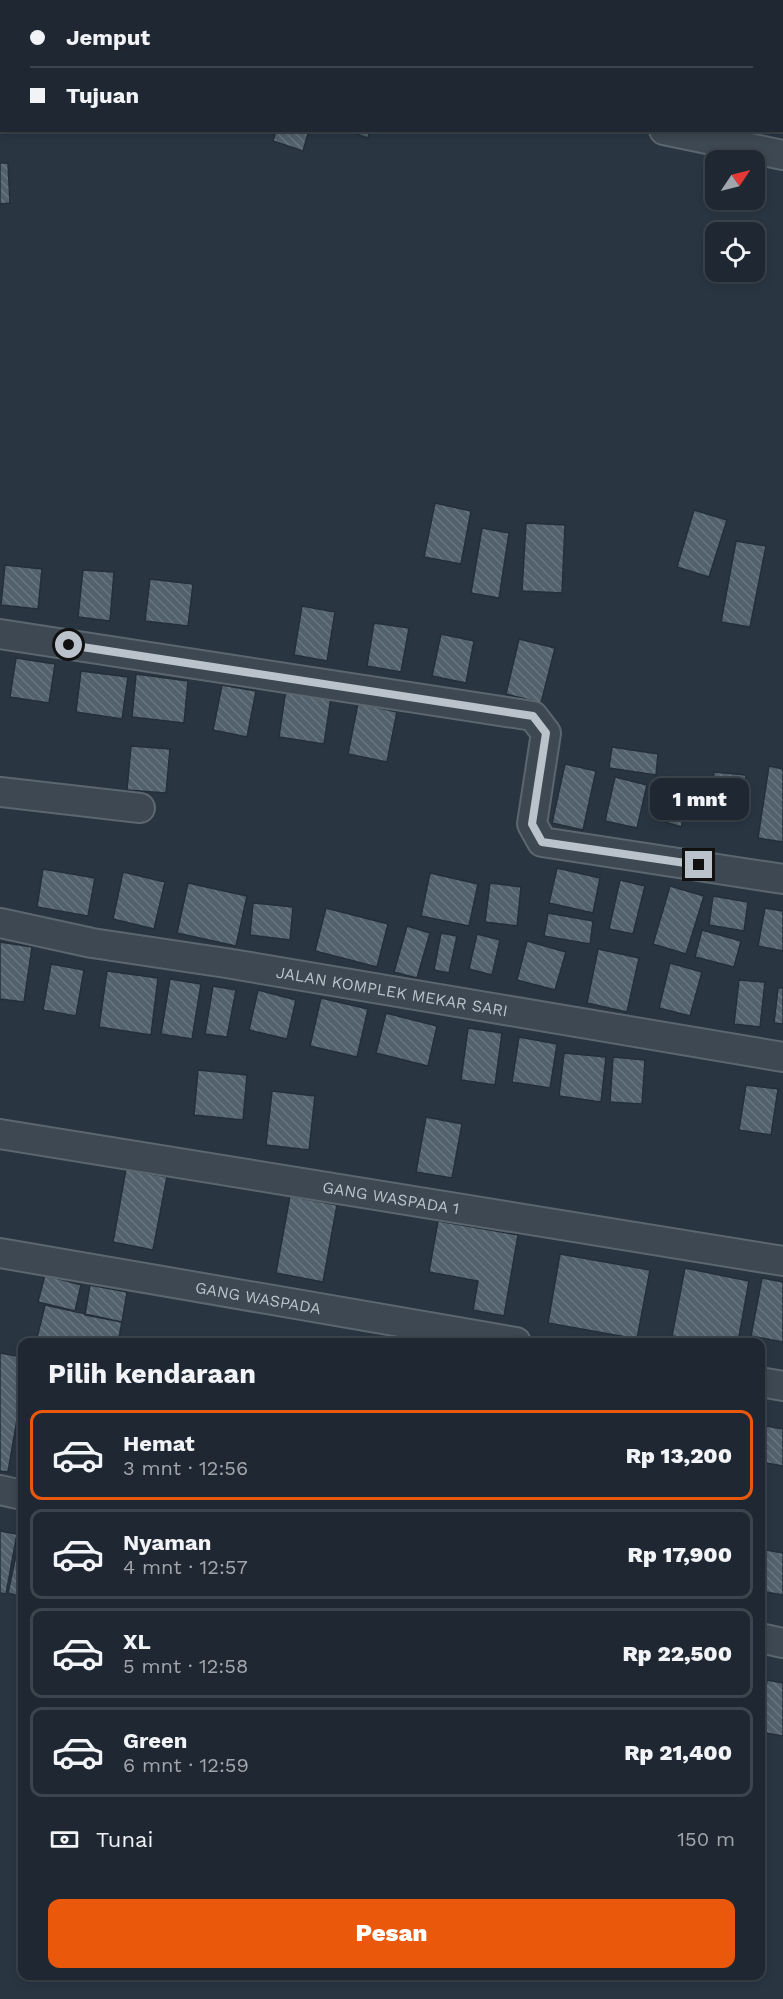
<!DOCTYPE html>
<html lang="id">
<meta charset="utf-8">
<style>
:root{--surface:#1f2832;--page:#27303a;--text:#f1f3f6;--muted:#a1a6ac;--line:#3c444d;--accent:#ea580c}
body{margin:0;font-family:"Work Sans",sans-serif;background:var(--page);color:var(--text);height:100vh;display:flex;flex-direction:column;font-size:22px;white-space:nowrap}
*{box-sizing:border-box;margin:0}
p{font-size:20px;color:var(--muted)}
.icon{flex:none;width:33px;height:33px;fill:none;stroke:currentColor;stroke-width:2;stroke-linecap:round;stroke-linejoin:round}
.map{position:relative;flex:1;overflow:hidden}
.drawer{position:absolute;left:18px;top:1338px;width:747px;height:642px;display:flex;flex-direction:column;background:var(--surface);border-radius:12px;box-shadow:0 3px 9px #0003,0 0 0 2px var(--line)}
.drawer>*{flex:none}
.top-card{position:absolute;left:0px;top:0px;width:783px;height:132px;box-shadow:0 3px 9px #0003,0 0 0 2px var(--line);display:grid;align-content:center;height:132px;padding:0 30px;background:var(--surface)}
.needle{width:39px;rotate:55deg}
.fabs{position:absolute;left:705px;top:150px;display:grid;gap:12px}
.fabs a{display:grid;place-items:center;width:60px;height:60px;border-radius:12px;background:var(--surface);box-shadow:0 3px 9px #0003,0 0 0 2px var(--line);font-size:30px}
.end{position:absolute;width:27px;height:27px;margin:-14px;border:8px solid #bac3cb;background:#111;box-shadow:0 0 0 3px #111}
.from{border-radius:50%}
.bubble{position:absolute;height:42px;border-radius:12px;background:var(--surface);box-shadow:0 3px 9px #0003,0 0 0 2px var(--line);font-size:20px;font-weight:800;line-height:42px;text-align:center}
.top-card b{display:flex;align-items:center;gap:21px;height:57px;font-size:22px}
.top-card b+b{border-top:2px solid var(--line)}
.top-card i{width:15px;height:15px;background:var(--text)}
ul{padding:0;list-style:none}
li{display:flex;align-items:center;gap:18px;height:90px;margin:0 12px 9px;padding:0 18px;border:3px solid var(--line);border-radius:12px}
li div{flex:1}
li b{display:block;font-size:22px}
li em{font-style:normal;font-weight:800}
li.selected{border-color:var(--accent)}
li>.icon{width:54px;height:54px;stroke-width:1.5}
h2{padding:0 30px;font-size:27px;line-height:72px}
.pay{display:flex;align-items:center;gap:15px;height:66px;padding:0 30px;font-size:22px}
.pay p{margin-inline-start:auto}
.action{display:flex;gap:12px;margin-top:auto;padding:12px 30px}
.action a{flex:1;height:69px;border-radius:12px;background:var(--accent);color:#fff;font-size:24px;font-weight:800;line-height:69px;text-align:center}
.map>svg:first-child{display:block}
.building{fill:url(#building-back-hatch);stroke:#242f39;stroke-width:1.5}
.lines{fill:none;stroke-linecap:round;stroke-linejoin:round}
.street-casing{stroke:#5b666f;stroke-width:32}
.street{stroke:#3d4852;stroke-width:28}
.route{stroke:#bac3cb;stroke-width:8}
.labels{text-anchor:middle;stroke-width:5;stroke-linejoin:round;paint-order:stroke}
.street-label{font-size:16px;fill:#bac3cb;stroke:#222d37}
</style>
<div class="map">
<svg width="783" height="1999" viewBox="0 0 783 1999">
<defs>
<pattern id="building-back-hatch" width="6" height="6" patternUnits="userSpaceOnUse" patternTransform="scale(1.5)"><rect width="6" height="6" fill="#52616c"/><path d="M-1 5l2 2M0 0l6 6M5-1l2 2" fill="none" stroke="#697680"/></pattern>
</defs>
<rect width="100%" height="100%" fill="#293642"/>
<path class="building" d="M 276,130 L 309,130 L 303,151 L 273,141 Z
M 345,130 L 370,130 L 368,138 Z
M 0,163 L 8,163 L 10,203 L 0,204 Z
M 435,503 L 471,511 L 461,564 L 424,557 Z
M 694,510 L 727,520 L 709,577 L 677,567 Z
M 526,523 L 565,525 L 562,593 L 522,591 Z
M 482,528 L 509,533 L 499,598 L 471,593 Z
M 736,541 L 766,546 L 750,627 L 721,622 Z
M 5,565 L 42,569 L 38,609 L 1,605 Z
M 83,570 L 114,572 L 110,621 L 78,617 Z
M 150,579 L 193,584 L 188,626 L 145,621 Z
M 302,606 L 335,612 L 327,661 L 294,655 Z
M 374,623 L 409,628 L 401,672 L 367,666 Z
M 441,634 L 474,641 L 466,683 L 432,676 Z
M 519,639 L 555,648 L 541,703 L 506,694 Z
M 16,658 L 55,664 L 49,703 L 10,697 Z
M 81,671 L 128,677 L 122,719 L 76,712 Z
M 136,674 L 188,681 L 184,723 L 132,717 Z
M 222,685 L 256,691 L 247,737 L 213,730 Z
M 286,689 L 331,697 L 324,744 L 279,737 Z
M 358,703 L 397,712 L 387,762 L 348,754 Z
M 131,746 L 170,749 L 166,793 L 127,790 Z
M 612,747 L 658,754 L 656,775 L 609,768 Z
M 565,764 L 596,771 L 583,830 L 552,823 Z
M 769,766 L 783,769 L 783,842 L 758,838 Z
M 714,772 L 746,775 L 741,822 L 709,818 Z
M 666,776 L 693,784 L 681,827 L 653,818 Z
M 615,777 L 647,785 L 637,828 L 605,821 Z
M 557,868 L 600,878 L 593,913 L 549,903 Z
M 43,869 L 95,878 L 88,916 L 37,907 Z
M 123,872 L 165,882 L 154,929 L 113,919 Z
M 430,873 L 478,884 L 469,926 L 421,916 Z
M 620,880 L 645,886 L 633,934 L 609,929 Z
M 188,883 L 247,896 L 236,946 L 177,933 Z
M 490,883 L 521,887 L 517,926 L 485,922 Z
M 670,886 L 704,896 L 686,954 L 653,944 Z
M 713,896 L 748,902 L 744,931 L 709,925 Z
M 253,903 L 293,907 L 290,940 L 250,935 Z
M 326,908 L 388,924 L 377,967 L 315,951 Z
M 765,908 L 783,911 L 783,951 L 758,946 Z
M 548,913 L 593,921 L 590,944 L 544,936 Z
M 407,926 L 430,933 L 417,978 L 394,972 Z
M 702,930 L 741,941 L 734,967 L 695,957 Z
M 441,933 L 457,936 L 449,973 L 434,970 Z
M 477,934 L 500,940 L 492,975 L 469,969 Z
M 527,941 L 566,952 L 555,990 L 517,980 Z
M 0,942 L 32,947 L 24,1002 L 0,999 Z
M 598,949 L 639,958 L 627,1012 L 587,1003 Z
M 670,963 L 702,972 L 690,1016 L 659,1008 Z
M 51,964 L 84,970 L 76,1016 L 43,1010 Z
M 107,971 L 158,978 L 151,1035 L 99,1027 Z
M 170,979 L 201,984 L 192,1039 L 161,1034 Z
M 739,980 L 765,982 L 760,1027 L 734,1024 Z
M 213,986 L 236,990 L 227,1037 L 205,1034 Z
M 778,988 L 783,988 L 783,1024 L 774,1023 Z
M 258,990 L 296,1000 L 287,1039 L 249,1030 Z
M 321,998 L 368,1009 L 357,1057 L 310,1046 Z
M 386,1013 L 437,1026 L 428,1066 L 376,1053 Z
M 468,1028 L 502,1033 L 495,1085 L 461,1080 Z
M 519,1037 L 557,1044 L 550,1088 L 512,1082 Z
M 564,1053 L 606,1057 L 601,1102 L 559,1096 Z
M 613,1057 L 645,1060 L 642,1104 L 610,1102 Z
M 198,1070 L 247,1075 L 243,1120 L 194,1115 Z
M 746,1085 L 778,1089 L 771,1135 L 739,1130 Z
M 272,1091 L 315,1096 L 309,1150 L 266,1145 Z
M 426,1117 L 462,1124 L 452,1178 L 416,1172 Z
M 126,1169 L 167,1177 L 153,1250 L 113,1242 Z
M 290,1196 L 337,1205 L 323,1282 L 276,1273 Z
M 438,1221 L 518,1235 L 504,1316 L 473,1310 L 478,1281 L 429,1272 Z
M 560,1254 L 650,1270 L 637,1339 L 548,1323 Z
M 685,1268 L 749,1281 L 738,1342 L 708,1342 L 672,1336 Z
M 45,1275 L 81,1285 L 75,1311 L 38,1302 Z
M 762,1278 L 783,1282 L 783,1342 L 751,1336 Z
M 90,1285 L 127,1292 L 122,1322 L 85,1315 Z
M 45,1305 L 122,1322 L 118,1342 L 36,1342 Z
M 0,1353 L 22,1357 L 22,1391 L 8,1472 L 0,1471 Z
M 22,1404 L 22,1438 L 16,1437 Z
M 760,1425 L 783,1429 L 783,1466 L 760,1462 Z
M 0,1531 L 17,1534 L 6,1594 L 0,1593 Z
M 19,1541 L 22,1542 L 22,1597 L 8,1593 Z
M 760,1549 L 783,1553 L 783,1595 L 760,1591 Z
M 767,1680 L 783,1683 L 783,1736 L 760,1732 Z"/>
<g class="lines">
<defs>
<g id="street">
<path d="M 0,0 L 8,2"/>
<path d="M 669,0 L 676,2"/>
<path d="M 782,26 L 783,26"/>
<path d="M 664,130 L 783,155"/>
<path d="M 0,634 L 533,716 L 546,733 L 532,824 L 542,842 L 783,879"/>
<path d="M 0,792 L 140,808"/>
<path id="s1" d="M 0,923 L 92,943 L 226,963 L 783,1057"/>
<path id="s2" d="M 0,1134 L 783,1261"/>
<path id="s3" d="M 0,1253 L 516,1342"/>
<path d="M 760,1382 L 783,1386"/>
<path d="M 0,1490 L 22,1495"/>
<path d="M 760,1638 L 783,1643"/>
</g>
</defs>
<use href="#street" class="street-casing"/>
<use href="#street" class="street"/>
</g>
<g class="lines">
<path class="route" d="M 69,645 L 533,716 L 546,733 L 532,824 L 542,842 L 699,865"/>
</g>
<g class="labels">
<g class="street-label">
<text dy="6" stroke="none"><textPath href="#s1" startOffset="398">JALAN KOMPLEK MEKAR SARI</textPath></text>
<text dy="6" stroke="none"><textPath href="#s2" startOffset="396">GANG WASPADA 1</textPath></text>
<text dy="6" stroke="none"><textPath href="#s3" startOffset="262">GANG WASPADA</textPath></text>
</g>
</g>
</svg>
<div class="fabs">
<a><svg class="needle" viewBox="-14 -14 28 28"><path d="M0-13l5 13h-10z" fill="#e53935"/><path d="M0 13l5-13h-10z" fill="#a1a6ac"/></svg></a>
<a><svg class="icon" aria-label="locate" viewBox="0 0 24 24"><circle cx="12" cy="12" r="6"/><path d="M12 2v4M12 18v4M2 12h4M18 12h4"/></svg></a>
</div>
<i class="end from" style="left:69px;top:645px"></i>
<i class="end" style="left:699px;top:865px"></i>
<div class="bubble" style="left:650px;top:778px;width:99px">1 mnt</div>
<div class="top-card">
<b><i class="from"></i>Jemput</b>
<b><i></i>Tujuan</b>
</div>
<section class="drawer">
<h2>Pilih kendaraan</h2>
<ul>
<li class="selected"><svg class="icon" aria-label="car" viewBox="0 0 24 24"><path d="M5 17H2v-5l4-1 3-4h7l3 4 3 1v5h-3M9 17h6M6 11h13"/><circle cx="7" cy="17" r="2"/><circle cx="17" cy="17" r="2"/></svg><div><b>Hemat</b><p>3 mnt · 12:56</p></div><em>Rp 13,200</em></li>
<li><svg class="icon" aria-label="car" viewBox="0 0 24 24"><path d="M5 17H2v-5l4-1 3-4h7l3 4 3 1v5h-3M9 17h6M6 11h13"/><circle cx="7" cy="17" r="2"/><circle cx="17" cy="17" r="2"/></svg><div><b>Nyaman</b><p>4 mnt · 12:57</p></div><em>Rp 17,900</em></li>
<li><svg class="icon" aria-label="car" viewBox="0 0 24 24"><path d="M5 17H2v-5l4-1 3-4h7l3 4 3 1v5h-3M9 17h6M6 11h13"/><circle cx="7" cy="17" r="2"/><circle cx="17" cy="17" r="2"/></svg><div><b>XL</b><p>5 mnt · 12:58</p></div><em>Rp 22,500</em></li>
<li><svg class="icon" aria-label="car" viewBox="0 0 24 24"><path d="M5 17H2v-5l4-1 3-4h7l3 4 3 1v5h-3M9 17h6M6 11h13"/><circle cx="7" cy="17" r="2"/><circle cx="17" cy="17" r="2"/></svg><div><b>Green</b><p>6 mnt · 12:59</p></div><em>Rp 21,400</em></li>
</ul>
<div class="pay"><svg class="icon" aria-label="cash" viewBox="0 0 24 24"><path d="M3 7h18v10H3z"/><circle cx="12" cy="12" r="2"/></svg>Tunai<p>150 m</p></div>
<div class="action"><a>Pesan</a></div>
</section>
</div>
